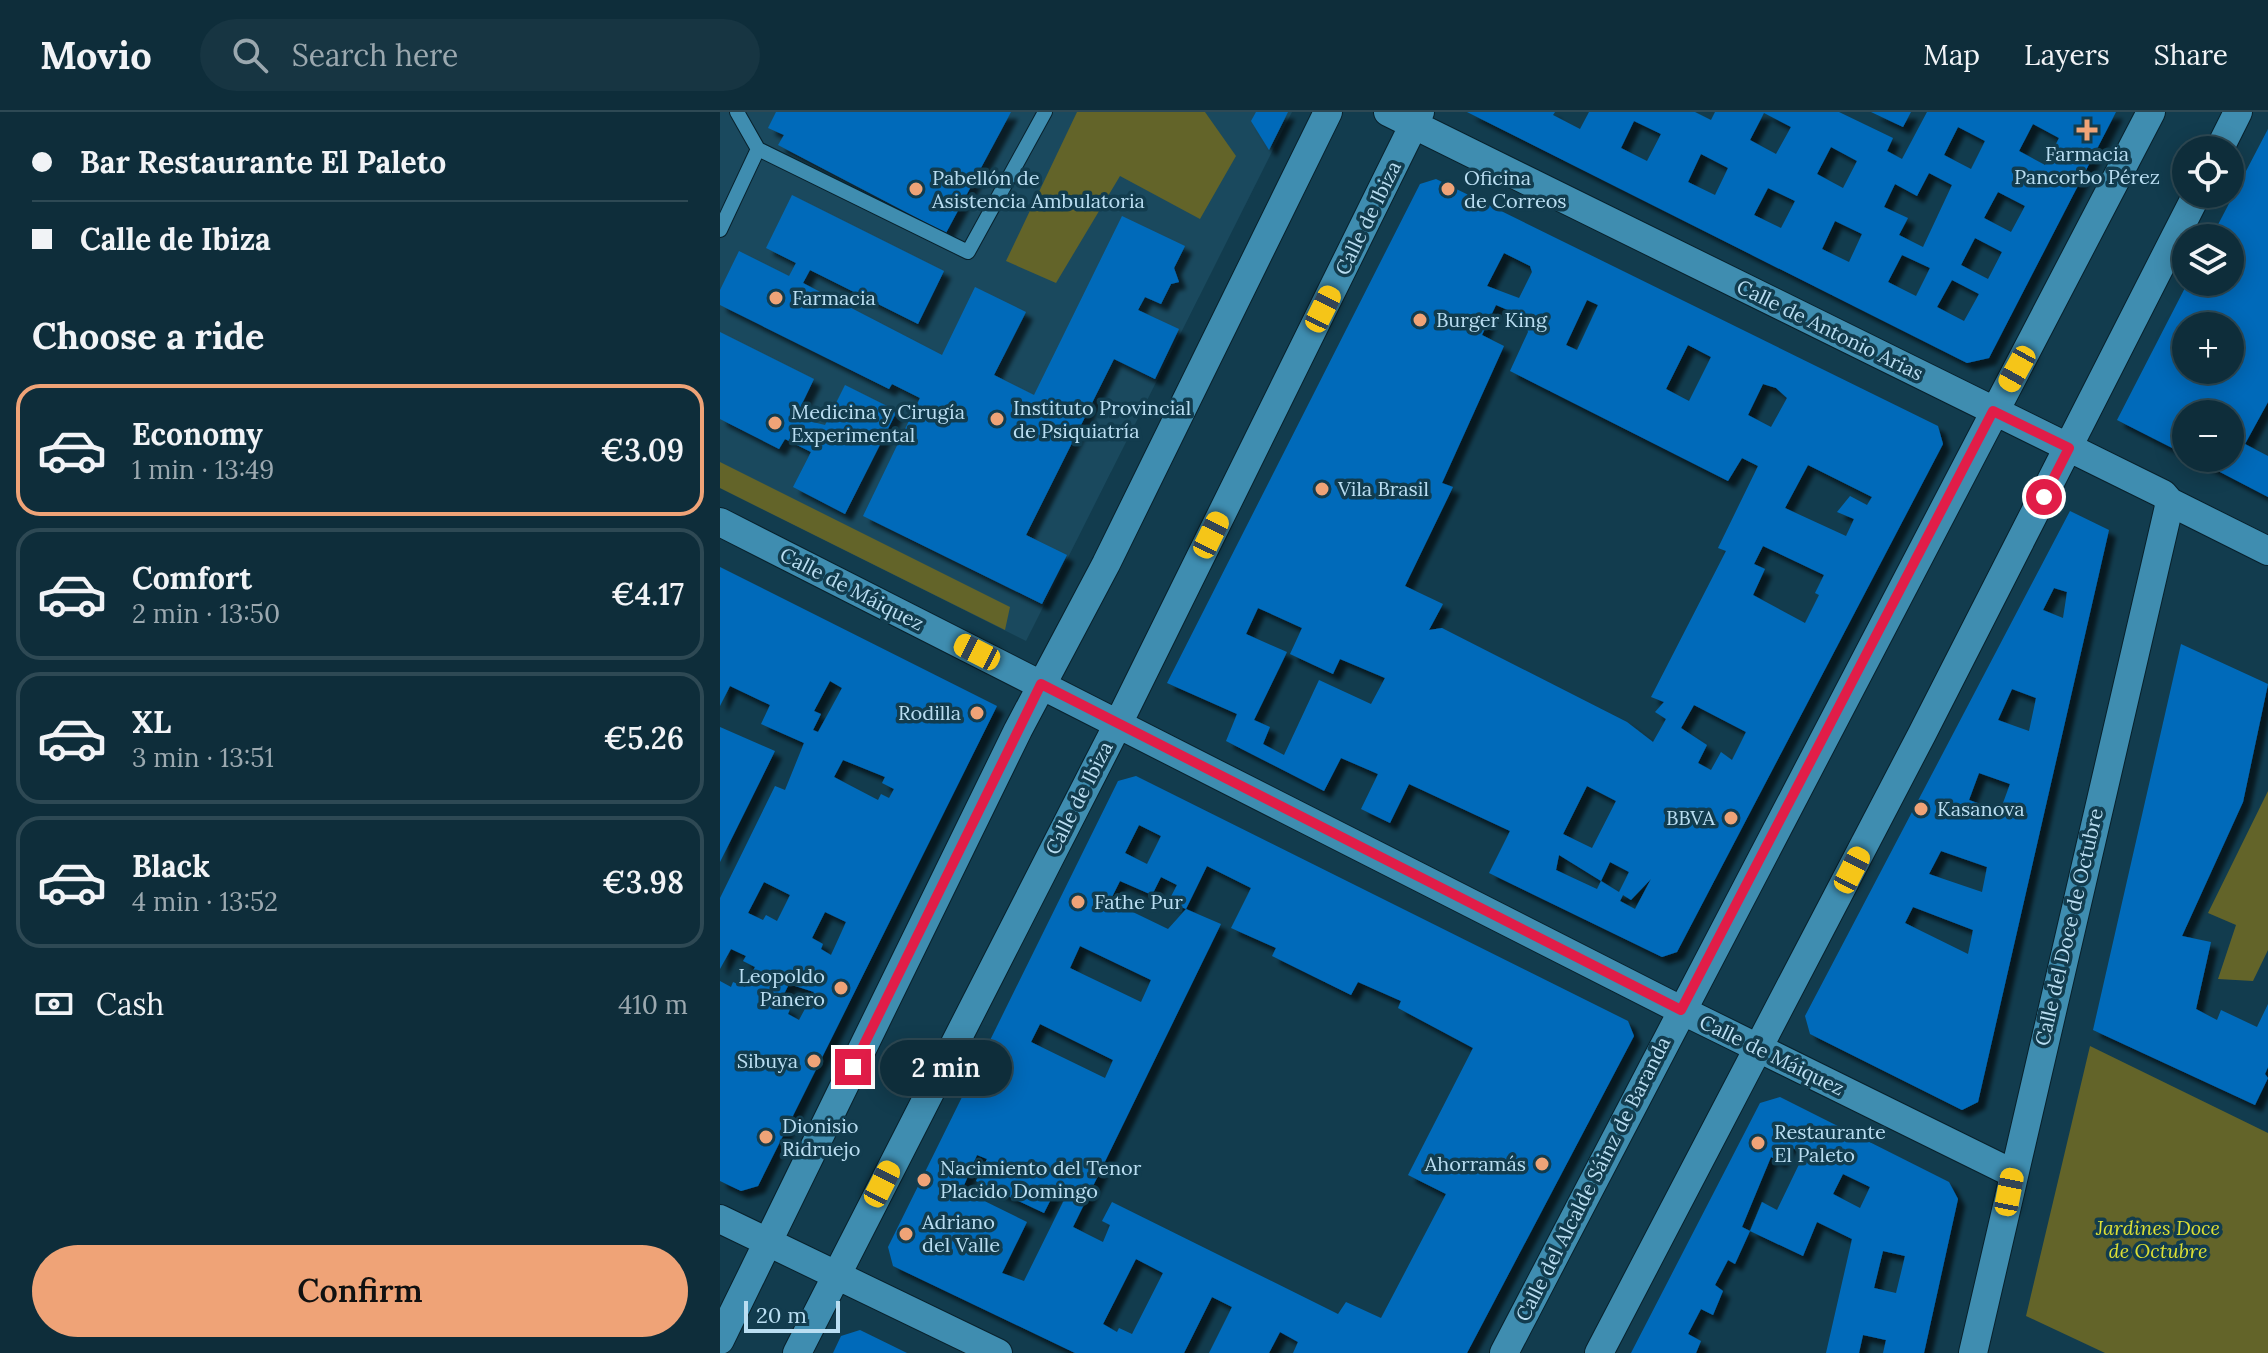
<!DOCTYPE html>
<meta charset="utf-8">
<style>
:root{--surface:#0e2d3a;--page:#173542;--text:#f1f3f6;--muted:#9ba8af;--line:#2e4954;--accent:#efa377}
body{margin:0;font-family:Lora,serif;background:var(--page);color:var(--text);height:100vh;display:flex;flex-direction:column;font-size:30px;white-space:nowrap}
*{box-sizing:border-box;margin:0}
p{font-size:26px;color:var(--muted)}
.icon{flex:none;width:44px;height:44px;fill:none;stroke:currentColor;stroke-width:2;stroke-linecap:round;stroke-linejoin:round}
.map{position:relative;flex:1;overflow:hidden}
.panel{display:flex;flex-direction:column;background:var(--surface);width:720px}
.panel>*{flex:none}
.banner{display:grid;align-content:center;height:176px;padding:0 32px;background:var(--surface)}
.controls{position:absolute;left:1452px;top:24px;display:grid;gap:16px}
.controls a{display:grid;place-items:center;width:72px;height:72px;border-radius:50%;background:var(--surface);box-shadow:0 4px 20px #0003,0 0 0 2px var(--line);font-size:40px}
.scale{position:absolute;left:24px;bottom:20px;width:96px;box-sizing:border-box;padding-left:8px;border:4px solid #badef2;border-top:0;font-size:22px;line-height:28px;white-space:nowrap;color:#badef2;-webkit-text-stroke:6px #123c4e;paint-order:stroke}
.end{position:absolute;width:36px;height:36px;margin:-18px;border:10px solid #e11d48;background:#fff;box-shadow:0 0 0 4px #fff}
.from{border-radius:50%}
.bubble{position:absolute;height:56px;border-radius:28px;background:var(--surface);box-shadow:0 4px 20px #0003,0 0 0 2px var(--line);font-size:26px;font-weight:600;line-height:56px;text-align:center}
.car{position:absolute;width:24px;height:48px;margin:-24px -12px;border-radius:10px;box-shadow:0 0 6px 2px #0007;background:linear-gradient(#f5c518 24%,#345 0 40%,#f5c518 0 76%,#345 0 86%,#f5c518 0)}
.banner b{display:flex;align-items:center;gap:28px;height:76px;font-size:30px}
.banner b+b{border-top:2px solid var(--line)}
.banner i{width:20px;height:20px;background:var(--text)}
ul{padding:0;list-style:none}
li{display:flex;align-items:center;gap:24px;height:132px;margin:0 16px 12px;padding:0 16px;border:4px solid var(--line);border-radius:24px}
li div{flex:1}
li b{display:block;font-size:30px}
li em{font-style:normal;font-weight:600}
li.selected{border-color:var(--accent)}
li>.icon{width:72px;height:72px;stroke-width:1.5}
h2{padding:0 32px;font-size:36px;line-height:96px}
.pay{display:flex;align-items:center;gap:20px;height:88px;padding:0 32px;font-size:30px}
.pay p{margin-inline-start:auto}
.cta{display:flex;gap:16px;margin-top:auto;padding:16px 32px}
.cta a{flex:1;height:92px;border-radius:48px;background:var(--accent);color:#111;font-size:32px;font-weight:600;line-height:92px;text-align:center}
header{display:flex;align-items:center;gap:48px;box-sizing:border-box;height:112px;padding:0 40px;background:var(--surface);border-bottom:2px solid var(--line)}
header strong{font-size:38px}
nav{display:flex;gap:44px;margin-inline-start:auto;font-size:28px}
.search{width:560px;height:72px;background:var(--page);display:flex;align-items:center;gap:20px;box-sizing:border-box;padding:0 28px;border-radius:44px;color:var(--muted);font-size:30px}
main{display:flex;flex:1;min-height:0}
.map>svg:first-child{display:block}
.built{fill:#1a495e}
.green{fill:#636429}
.building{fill:#046bba;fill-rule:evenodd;filter:url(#shadow)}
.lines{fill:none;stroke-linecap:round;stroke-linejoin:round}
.service-casing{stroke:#08212c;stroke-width:16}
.minor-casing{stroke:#08212c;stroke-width:30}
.service{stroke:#3f8db0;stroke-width:14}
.minor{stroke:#3f8db0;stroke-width:28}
.route{stroke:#e11d48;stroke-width:10}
.poi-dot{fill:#efa377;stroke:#123c4e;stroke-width:3}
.labels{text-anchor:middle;stroke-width:7;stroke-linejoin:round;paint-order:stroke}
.poi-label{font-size:20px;fill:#badef2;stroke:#123c4e;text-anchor:start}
.street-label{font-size:20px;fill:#badef2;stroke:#123c4e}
.park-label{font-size:20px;font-style:italic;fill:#dcdf35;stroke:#123c4e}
</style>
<header>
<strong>Movio</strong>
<div class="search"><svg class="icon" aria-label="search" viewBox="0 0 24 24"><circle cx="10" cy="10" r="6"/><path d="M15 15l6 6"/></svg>Search here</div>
<nav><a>Map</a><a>Layers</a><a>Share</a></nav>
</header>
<main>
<section class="panel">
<div class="banner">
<b><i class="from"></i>Bar Restaurante El Paleto</b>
<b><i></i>Calle de Ibiza</b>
</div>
<h2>Choose a ride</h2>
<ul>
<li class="selected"><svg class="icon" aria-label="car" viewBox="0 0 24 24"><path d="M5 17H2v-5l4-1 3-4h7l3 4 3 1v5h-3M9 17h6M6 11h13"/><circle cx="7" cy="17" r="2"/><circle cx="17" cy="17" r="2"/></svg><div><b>Economy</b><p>1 min · 13:49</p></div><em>€3.09</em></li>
<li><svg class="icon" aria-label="car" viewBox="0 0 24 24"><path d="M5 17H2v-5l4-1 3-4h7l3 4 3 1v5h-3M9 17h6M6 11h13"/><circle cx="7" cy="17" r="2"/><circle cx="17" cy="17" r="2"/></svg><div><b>Comfort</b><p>2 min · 13:50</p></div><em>€4.17</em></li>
<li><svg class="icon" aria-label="car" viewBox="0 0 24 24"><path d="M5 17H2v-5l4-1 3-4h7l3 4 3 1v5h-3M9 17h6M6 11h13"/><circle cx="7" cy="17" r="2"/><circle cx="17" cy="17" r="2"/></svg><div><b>XL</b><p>3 min · 13:51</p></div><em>€5.26</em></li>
<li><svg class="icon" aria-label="car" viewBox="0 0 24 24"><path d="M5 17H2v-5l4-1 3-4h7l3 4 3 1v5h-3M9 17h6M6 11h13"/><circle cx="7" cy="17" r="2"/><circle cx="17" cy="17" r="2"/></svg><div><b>Black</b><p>4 min · 13:52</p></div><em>€3.98</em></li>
</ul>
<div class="pay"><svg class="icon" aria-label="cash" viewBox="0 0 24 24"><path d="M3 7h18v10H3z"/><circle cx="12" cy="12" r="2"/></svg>Cash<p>410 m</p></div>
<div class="cta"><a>Confirm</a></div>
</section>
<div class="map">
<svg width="1548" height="1241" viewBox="0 0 1548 1241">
<defs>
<filter id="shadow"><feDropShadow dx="7" dy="7" stdDeviation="2" flood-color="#0009"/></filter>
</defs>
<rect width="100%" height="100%" fill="#123c4e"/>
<path class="built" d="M 0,0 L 572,0 L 306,529 L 0,376 Z"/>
<path class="green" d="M 357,0 L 485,0 L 516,44 L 480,107 L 400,64 L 336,171 L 286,149 Z
M 0,350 L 290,495 L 285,518 L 0,376 Z
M 1548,679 L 1548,838 L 1533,869 L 1498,867 L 1516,813 L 1488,801 Z
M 1370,934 L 1548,1021 L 1548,1241 L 1385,1241 L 1306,1204 Z"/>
<path class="building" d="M 56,0 L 291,0 L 226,121 L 58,33 L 64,23 L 48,16 Z
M 536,0 L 568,0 L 549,38 L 531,9 Z
M 747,0 L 835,0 L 833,3 L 860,17 L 869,0 L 975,0 L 991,8 L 995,0 L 1119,0 L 1173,26 L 1167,39 L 1182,47 L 1207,0 L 1396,0 L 1269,246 L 1247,251 ZM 1044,1 L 1071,15 L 1056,42 L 1030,28 ZM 914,9 L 941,22 L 927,49 L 901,36 ZM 1313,12 L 1339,26 L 1325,53 L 1299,39 ZM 1238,15 L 1265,29 L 1251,57 L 1224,43 ZM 1111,35 L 1137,49 L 1123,76 L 1097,62 ZM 981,42 L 1008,56 L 995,83 L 968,70 ZM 1209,61 L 1232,73 L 1203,135 L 1179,123 L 1188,106 L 1164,95 L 1175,72 L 1197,84 ZM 1048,76 L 1075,89 L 1061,116 L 1034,103 ZM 1278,80 L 1305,94 L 1291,120 L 1264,106 ZM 1115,109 L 1142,122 L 1129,150 L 1102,137 ZM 1255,126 L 1282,140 L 1268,167 L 1241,153 ZM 1182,143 L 1210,156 L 1196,184 L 1168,170 ZM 1232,168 L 1259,182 L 1244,209 L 1217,195 Z
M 1151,0 L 1191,0 L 1183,15 Z
M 1548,17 L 1548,290 L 1525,332 L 1548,344 L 1548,385 L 1473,346 L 1510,346 L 1510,302 L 1466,302 L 1466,343 L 1397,308 L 1468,170 L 1510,170 L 1510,126 L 1491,126 ZM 1466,214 L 1510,214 L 1510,258 L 1466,258 Z
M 716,67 L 1218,314 L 1223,332 L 957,840 L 942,845 L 769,761 L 790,719 L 689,672 L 670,711 L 641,697 L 658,662 L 621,646 L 604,679 L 506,629 L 517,602 L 447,571 L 700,72 ZM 784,141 L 810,154 L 812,160 L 799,186 L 767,174 ZM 867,188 L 878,193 L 857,238 L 846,233 ZM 776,193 L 804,205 L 808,220 L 790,259 L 1008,369 L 1022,346 L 1038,354 L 998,436 L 1006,439 L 931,585 L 944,590 L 935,600 L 946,607 L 933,630 L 907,610 L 722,516 L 709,518 L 723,492 L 685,474 L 733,375 L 722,371 L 784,234 L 762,223 ZM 968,233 L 991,245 L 969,289 L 946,277 ZM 1043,272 L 1056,276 L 1067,286 L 1051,315 L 1028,303 ZM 1088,353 L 1152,385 L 1147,393 L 1130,384 L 1117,400 L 1134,407 L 1126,424 L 1065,396 ZM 1043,434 L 1104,463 L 1095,481 L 1099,483 L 1085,511 L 1033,483 L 1045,457 L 1034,452 ZM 538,496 L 582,516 L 570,542 L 613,562 L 620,547 L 665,566 L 651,592 L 599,568 L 564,643 L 543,632 L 550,615 L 534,608 L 567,540 L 526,522 ZM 974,593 L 1026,620 L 1012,648 L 1001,640 L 991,658 L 978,651 L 987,633 L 961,616 ZM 867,674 L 896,689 L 872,736 L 843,722 ZM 839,743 L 881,769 L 877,777 L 836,758 ZM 890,750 L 909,760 L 899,780 L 881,769 ZM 931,767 L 915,797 L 900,789 L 903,783 L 911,788 Z
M 72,83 L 224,159 L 198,212 L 90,158 L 83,171 L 222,243 L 255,175 L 306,200 L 274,263 L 314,283 L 402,104 L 465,134 L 454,156 L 459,170 L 451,172 L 441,192 L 425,185 L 418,198 L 459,217 L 435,267 L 394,247 L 306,423 L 347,443 L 322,492 L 143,404 L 200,286 L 172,272 L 169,277 L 0,193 L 0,178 L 19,139 L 69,164 L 76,151 L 46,136 Z
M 0,220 L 94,267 L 77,302 L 93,310 L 105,313 L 125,273 L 177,299 L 125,402 L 73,375 L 91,340 L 65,327 L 59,337 L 0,307 Z
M 1350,399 L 1389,418 L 1258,990 L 1242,998 L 1090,922 L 1085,904 ZM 1334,476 L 1347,480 L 1343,506 L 1323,498 ZM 1292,577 L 1316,586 L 1309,619 L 1278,608 ZM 1259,661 L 1290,672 L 1280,699 L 1249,688 ZM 1221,739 L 1267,755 L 1262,780 L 1209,762 ZM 1193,795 L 1253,818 L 1248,842 L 1185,811 Z
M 0,455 L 277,594 L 38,1074 L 21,1079 L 0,1069 L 0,869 L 11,875 L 13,870 L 25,875 L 35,855 L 23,849 L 26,844 L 11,837 L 0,857 L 0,786 L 55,674 L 65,678 L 84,631 L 41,612 L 50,593 L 10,574 L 0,594 ZM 110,569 L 122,576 L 98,620 L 93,618 L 101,602 L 94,599 ZM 123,648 L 165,665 L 162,671 L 174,677 L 169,686 L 161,682 L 158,688 L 114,665 ZM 44,770 L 70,783 L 57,809 L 46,803 L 43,808 L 28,801 ZM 105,800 L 126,810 L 111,843 L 101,837 L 103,832 L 92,826 ZM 69,872 L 94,880 L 79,908 L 68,902 L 70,897 L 59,892 Z
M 1461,532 L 1548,572 L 1523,690 L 1462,824 L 1491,830 L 1476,897 L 1497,908 L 1501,898 L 1537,915 L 1548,892 L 1548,955 L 1545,962 L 1548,966 L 1535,993 L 1373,918 Z
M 0,615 L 55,639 L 0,750 Z
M 416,664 L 908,909 L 914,924 L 747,1241 L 573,1241 L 578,1230 L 560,1220 L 549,1241 L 489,1241 L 512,1195 L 492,1185 L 464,1241 L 355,1241 L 173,1154 L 168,1135 L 398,669 ZM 419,713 L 441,724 L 427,752 L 405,741 ZM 487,754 L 531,776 L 511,816 L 556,836 L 552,844 L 631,883 L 638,870 L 681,889 L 678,896 L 753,936 L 688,1063 L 726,1082 L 661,1206 L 626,1190 L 618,1202 L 392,1090 L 382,1109 L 390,1113 L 383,1130 L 353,1115 L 501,812 L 466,797 ZM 441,765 L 457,773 L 448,790 L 466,797 L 448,817 L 390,789 L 400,769 L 432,783 ZM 360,834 L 431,868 L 421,890 L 350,856 ZM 320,912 L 393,948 L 385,966 L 311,930 ZM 257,1043 L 267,1047 L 256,1069 L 324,1101 L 334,1081 L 345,1086 L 304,1169 L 282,1161 L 307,1110 L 242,1078 ZM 416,1147 L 443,1161 L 412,1222 L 399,1216 L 397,1220 L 383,1212 Z
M 1060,985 L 1229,1070 L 1238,1087 L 1204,1241 L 1163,1241 L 1166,1228 L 1143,1223 L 1139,1241 L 1106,1241 L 1132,1127 L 1097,1110 L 1083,1144 L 1030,1119 L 1042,1090 L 1057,1098 L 1084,1042 L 1067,1033 L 1060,1050 L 1051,1045 L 1022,1115 L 1030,1119 L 1015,1152 L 1008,1148 L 995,1173 L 1003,1179 L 993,1203 L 981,1197 L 968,1222 L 981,1229 L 976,1241 L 911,1241 L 1040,991 ZM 1056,1010 L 1071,1019 L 1068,1029 L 1054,1021 ZM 1123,1062 L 1150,1075 L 1140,1096 L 1113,1082 ZM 1163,1139 L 1185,1144 L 1176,1181 L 1154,1176 Z
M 140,1218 L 187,1241 L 113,1241 L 121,1224 Z"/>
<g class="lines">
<defs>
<path id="service" d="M 17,0 L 38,37
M 0,118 L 38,37 L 248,140 L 325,0"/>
<path id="minor" d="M 668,0 L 1443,382 L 1450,390 L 1548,439
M 1499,38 L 1518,0
M 0,410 L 961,898 L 1292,1061
M 0,1107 L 278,1241
M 0,1228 L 298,618 L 386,452 L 608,0
M 77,1241 L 398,612 L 700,0
M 784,1241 L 1431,0
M 879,1241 L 1202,622 L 1477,82
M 1253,1241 L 1450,390"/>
</defs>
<use href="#service" class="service-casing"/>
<use href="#minor" class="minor-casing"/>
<use href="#service" class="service"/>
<use href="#minor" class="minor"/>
</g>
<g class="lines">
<path class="route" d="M 133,955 L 321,572 L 961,898 L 1273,299 L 1349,336 L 1324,385"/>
</g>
<g class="poi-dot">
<path d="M1363 6h8v8h8v8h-8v8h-8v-8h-8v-8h8z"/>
<circle cx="196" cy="77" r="8"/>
<circle cx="728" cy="77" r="8"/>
<circle cx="56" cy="186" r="8"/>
<circle cx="700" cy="208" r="8"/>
<circle cx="277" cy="307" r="8"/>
<circle cx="55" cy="311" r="8"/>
<circle cx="602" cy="377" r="8"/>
<circle cx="257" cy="601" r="8"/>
<circle cx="1201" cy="697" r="8"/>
<circle cx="1011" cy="706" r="8"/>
<circle cx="358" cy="790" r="8"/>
<circle cx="121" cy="876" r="8"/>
<circle cx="94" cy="949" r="8"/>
<circle cx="46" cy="1025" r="8"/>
<circle cx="1038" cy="1031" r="8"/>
<circle cx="822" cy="1052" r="8"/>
<circle cx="204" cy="1068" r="8"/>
<circle cx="186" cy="1122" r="8"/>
</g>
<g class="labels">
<g class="poi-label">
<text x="1367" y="49" text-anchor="middle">Farmacia<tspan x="1367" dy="23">Pancorbo Pérez</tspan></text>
<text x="212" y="73">Pabellón de<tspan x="212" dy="23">Asistencia Ambulatoria</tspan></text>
<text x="744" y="73">Oficina<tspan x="744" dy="23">de Correos</tspan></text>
<text x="72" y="193">Farmacia</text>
<text x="716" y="215">Burger King</text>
<text x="293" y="303">Instituto Provincial<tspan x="293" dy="23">de Psiquiatría</tspan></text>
<text x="71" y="307">Medicina y Cirugía<tspan x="71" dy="23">Experimental</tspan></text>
<text x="618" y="384">Vila Brasil</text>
<text x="241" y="608" text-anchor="end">Rodilla</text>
<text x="1217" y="704">Kasanova</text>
<text x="995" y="713" text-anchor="end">BBVA</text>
<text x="374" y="797">Fathe Pur</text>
<text x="105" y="871" text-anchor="end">Leopoldo<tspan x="105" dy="23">Panero</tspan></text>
<text x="78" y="956" text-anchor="end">Sibuya</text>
<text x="62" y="1021">Dionisio<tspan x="62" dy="23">Ridruejo</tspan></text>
<text x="1054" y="1027">Restaurante<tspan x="1054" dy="23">El Paleto</tspan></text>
<text x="806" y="1059" text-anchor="end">Ahorramás</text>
<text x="220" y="1063">Nacimiento del Tenor<tspan x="220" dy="23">Placido Domingo</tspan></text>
<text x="202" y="1117">Adriano<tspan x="202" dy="23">del Valle</tspan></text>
</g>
<g class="street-label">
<text transform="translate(648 106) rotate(-64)" y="7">Calle de Ibiza</text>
<text transform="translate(1110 218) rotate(26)" y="7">Calle de Antonio Arias</text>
<text transform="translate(132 477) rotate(27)" y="7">Calle de Máiquez</text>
<text transform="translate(359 686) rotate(-63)" y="7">Calle de Ibiza</text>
<text transform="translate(1349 815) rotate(-77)" y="7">Calle del Doce de Octubre</text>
<text transform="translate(1052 943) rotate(26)" y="7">Calle de Máiquez</text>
<text transform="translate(873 1067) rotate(-63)" y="7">Calle del Alcalde Sáinz de Baranda</text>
</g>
<g class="park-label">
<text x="1438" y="1123">Jardines Doce<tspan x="1438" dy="23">de Octubre</tspan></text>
</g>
</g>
</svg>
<div class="controls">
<a><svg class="icon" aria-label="locate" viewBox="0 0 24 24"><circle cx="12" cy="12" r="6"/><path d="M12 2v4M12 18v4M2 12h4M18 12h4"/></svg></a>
<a><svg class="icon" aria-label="layers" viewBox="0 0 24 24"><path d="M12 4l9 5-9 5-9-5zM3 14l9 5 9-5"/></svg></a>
<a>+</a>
<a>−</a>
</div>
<div class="scale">20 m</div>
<i class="end from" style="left:1324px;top:385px"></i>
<i class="end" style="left:133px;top:955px"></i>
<div class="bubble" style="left:160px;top:928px;width:132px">2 min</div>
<i class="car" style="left:603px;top:197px;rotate:26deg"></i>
<i class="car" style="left:1297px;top:257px;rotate:209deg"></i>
<i class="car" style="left:491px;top:423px;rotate:26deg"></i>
<i class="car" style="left:257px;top:540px;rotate:297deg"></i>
<i class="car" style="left:1132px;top:758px;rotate:27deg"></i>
<i class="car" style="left:162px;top:1072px;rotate:27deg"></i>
<i class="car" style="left:1289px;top:1080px;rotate:11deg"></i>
</div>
</main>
